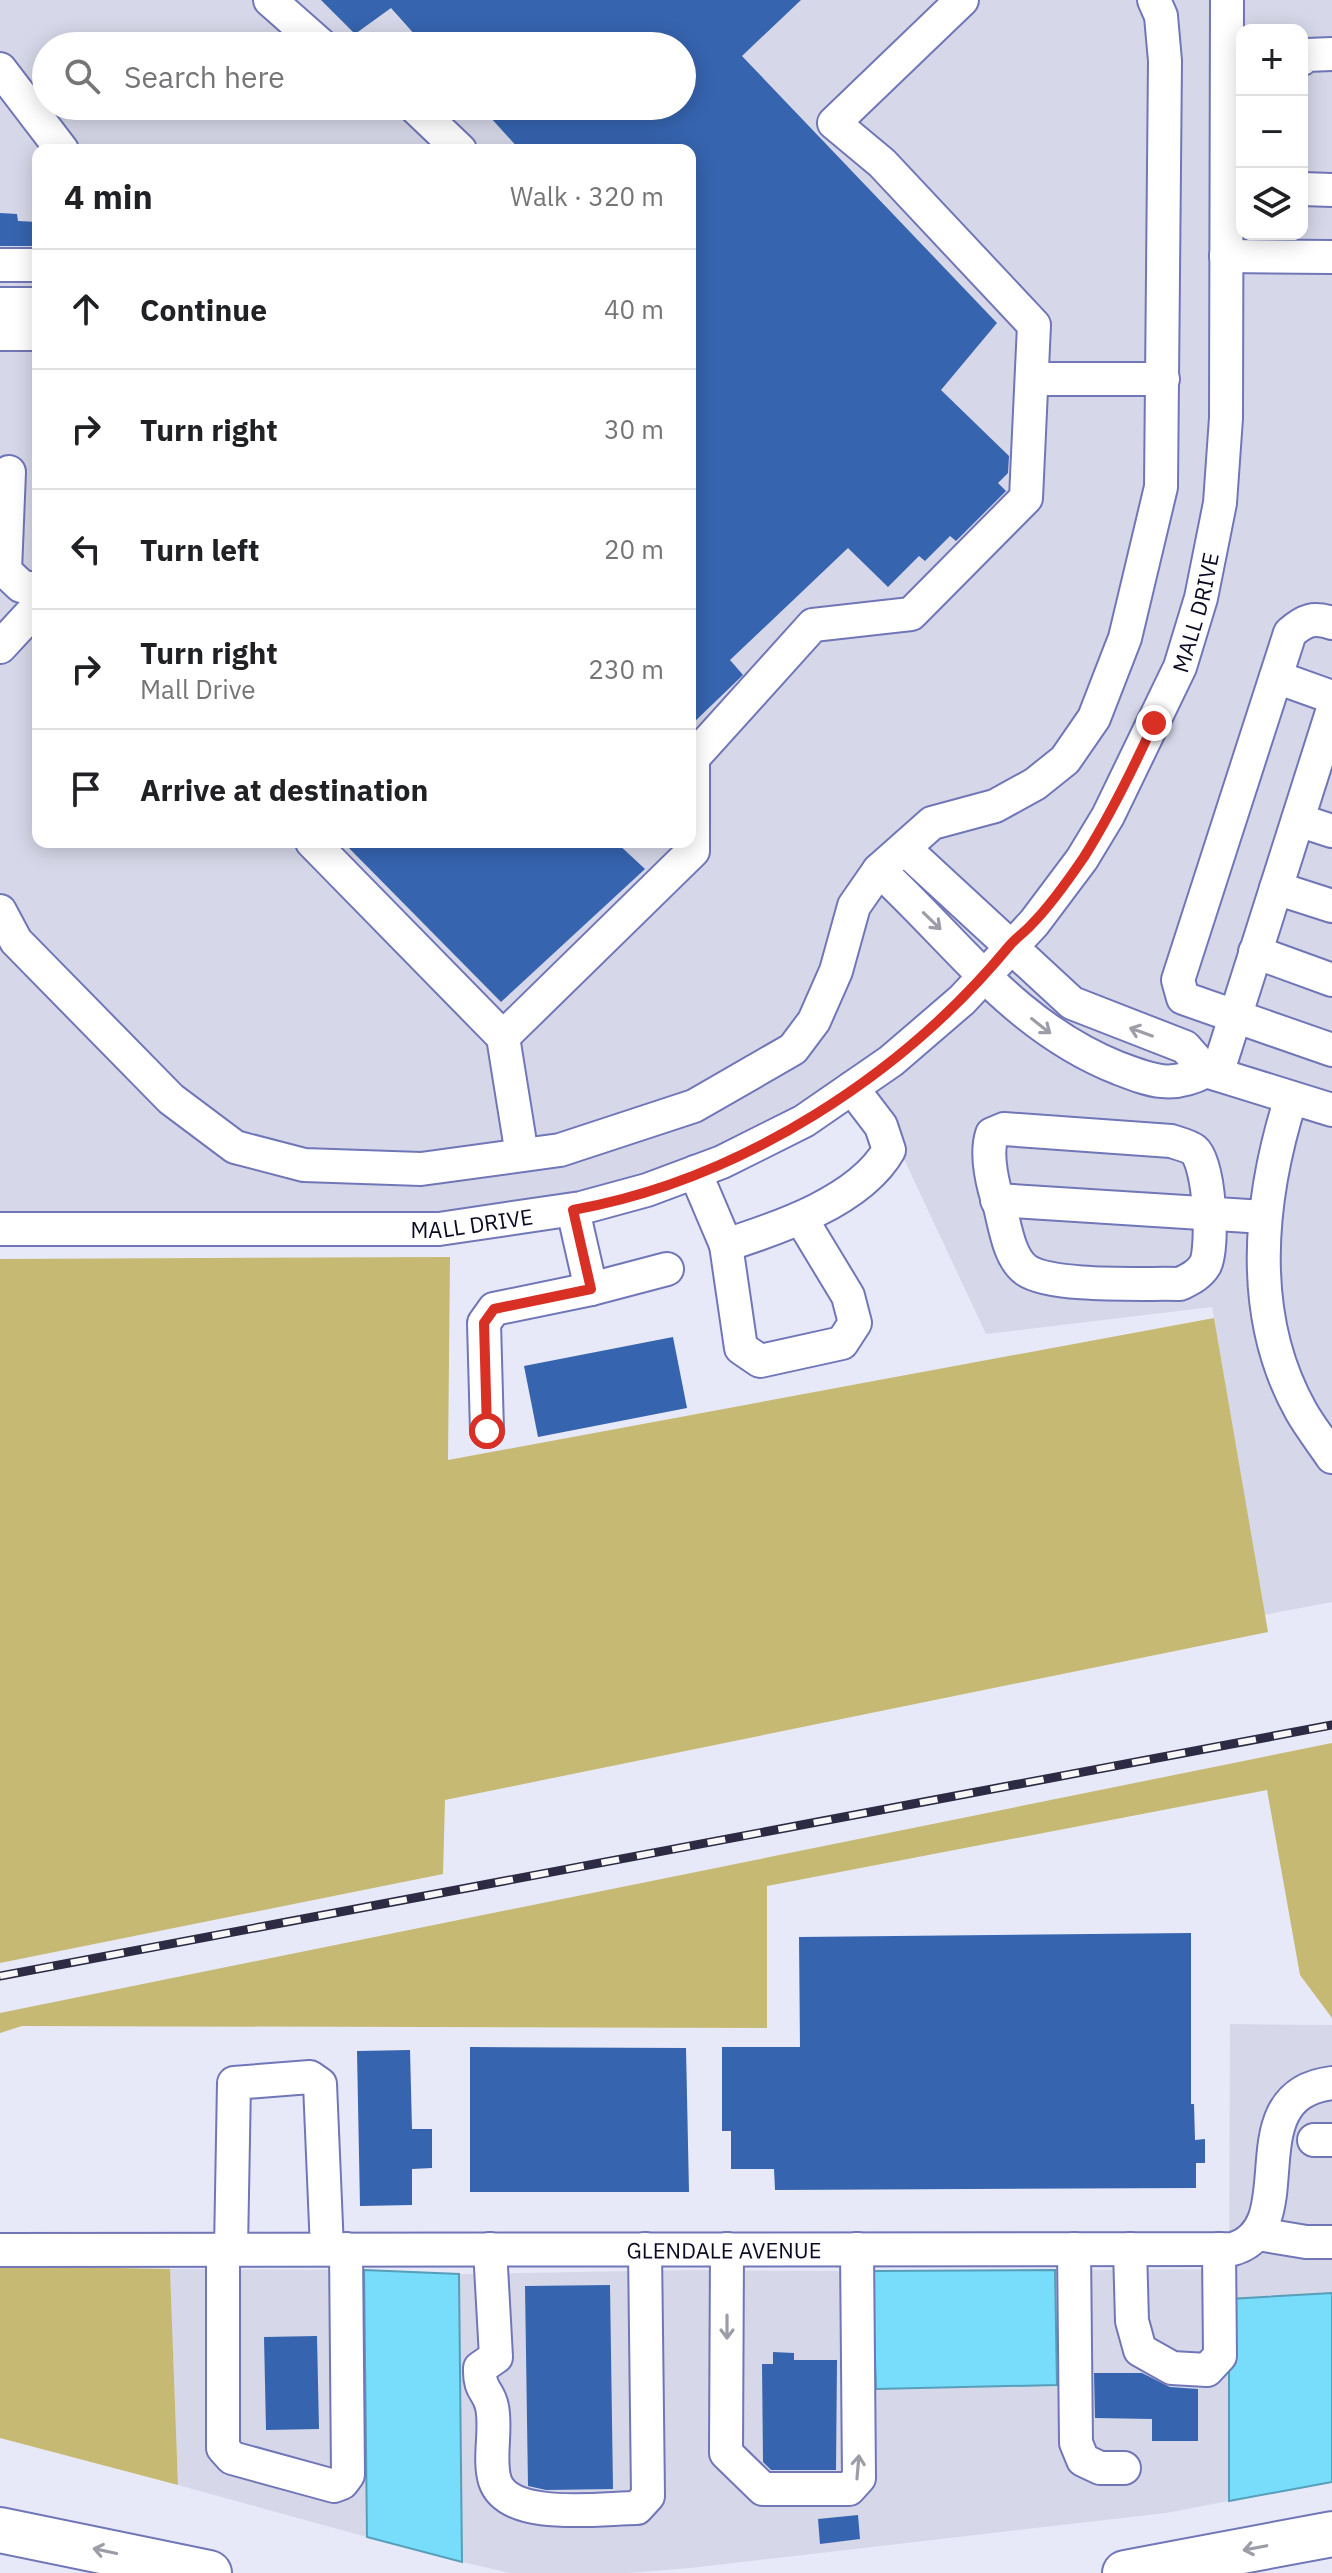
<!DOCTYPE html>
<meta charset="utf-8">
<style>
:root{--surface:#fff;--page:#f6f6f6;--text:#202124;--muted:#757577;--line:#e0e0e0}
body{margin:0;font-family:"IBM Plex Sans",sans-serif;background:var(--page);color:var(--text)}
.controls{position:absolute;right:24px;top:24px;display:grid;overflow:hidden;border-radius:16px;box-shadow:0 4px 20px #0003}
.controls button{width:72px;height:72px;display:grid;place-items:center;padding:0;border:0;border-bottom:2px solid var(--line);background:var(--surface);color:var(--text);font:40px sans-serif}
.stop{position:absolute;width:24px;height:24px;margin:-18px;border:6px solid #d93025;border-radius:50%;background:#fff}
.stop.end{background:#d93025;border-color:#fff;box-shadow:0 2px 8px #0008}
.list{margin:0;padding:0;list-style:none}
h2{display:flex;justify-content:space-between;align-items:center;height:104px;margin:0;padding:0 32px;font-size:34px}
h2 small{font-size:26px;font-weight:400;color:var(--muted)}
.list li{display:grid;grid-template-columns:52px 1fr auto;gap:24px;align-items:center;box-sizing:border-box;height:120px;padding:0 32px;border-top:2px solid var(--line)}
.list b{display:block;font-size:30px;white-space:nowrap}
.list p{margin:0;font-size:26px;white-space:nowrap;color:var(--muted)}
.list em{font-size:26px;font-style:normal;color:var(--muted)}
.icon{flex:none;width:44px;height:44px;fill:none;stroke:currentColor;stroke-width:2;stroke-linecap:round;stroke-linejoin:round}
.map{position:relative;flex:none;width:1332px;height:2573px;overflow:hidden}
.search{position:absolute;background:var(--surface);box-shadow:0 4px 20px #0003;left:32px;top:32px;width:664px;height:88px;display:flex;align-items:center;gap:20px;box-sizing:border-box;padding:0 28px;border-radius:44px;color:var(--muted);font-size:30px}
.panel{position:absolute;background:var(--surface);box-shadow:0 4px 20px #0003;left:32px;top:144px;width:664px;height:704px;border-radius:16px}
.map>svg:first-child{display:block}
</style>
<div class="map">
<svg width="1332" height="2573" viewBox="0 0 1332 2573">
<rect width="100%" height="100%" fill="#e7e9f8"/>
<!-- built -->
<g fill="#d6d8e9" fill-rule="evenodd">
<path d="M0 0H1332V1602L1264 1615 1212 1307 986 1334 866 1078 804 1121 581 1208 0 1229ZM1242 30H1302V234H1242ZM46 46H682V106H46ZM38 150H690V842H38Z"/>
<polygon points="1230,2024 1332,2025 1332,2293 1229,2300 1229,2501 1166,2513 690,2568 629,2573 510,2573 462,2562 459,2274 689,2270 872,2271 1056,2385 1055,2270 1229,2269"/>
<polygon points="170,2269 364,2270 367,2537 178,2485"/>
</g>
<!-- green -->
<g fill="#c6b973">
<polygon points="450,1257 448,1460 1214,1318 1268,1632 445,1800 443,1874 0,1963 0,1259"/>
<polygon points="1332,1743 1332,2018 1300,1975 1267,1790 767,1886 767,2028 22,2026 0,2033 0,2013"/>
<polygon points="9,2266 170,2269 178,2485 0,2438 0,2268"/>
</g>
<!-- water -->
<g fill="#77ddfb" stroke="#579eba" stroke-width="2">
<polygon points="364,2270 459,2274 462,2562 367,2537"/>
<polygon points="1055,2270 1057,2385 876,2389 872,2271"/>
<polygon points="1332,2293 1332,2482 1229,2501 1229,2299"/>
</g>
<!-- building -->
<g fill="#3664af">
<polygon points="321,0 801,0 742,56 997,323 941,390 1009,456 1008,473 998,483 1006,491 956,541 950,536 925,561 919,556 888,587 848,548 730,660 743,675 690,726 690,150 520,150 480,106 682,106 682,46 425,46 391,8 355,34"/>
<polygon points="0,213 17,214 18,221 38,222 38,246 0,246"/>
<polygon points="343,842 616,842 645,869 501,1002"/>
<polygon points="673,1337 687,1408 538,1437 524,1366"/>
<polygon points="1191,1933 1191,2104 1194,2104 1195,2140 1205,2139 1205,2163 1196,2163 1196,2188 775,2190 774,2169 731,2169 731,2131 722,2131 722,2047 800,2047 799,1937"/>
<polygon points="470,2047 686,2048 689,2192 470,2192"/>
<polygon points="410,2050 412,2129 432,2129 432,2168 412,2169 412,2205 360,2206 357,2051"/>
<polygon points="610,2285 613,2489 546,2490 528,2486 525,2286"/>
<polygon points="317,2336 319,2429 266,2430 264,2337"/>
<polygon points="773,2352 794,2353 794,2360 837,2360 836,2470 771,2470 763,2462 762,2364 773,2364"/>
<polygon points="1094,2373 1142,2373 1170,2387 1198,2389 1198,2441 1152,2441 1152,2419 1095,2418"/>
<polygon points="858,2515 860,2539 820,2544 818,2519"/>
</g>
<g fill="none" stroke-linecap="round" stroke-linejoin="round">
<!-- minor casing -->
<g stroke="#7176b7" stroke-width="36">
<g id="minor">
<polyline points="270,0 322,46"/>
<polyline points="1302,59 1307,55 1332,54"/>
<polyline points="0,69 62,150"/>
<polyline points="414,106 460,150"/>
<polyline points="1302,189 1332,190"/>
<polyline points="1226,256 1332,257"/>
<polyline points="0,265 38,265"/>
<polyline points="0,304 38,304"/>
<polyline points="0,334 38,334"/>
<polyline points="1032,379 1163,379"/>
<polyline points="9,472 5,571 21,586 38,590"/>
<path d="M1332 623C1313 617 1305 620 1290 633L1178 980 1183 998 1332 1050"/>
<polyline points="0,647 38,606"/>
<polyline points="1276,677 1332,697"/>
<polyline points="1298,820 1332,831"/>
<polyline points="312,842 503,1037 522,1155"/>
<polyline points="904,848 1072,1003 1185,1047 1206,1071 1332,1110"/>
<path d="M879 870C958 943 1015 1027 1118 1068 1152 1081 1172 1089 1206 1071"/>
<polyline points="1276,888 1332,906"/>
<polyline points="0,911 16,941 171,1099 235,1147 304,1165 421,1169 560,1150 694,1106 793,1049 814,1021 836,971 854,906 879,870 932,823 995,806 1035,784 1065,760 1094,718 1125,638 1161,487 1165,61 1161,16 1154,0"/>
<polyline points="1255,952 1332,980"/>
<polyline points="503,1037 693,851 693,758 813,625 911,614 1026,498 1034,325 882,163 834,123 962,0"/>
<polyline points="1217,1074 1332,712"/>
<path d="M1291 1098C1259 1199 1247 1315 1301 1411 1310 1427 1322 1442 1332 1457"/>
<path d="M1004 1129 1171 1141C1177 1143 1189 1146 1194 1150 1210 1163 1214 1249 1205 1265 1199 1275 1190 1279 1180 1284 1146 1283 1052 1288 1026 1270 1009 1258 1005 1226 1000 1207 993 1187 985 1155 992 1134Z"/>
<path d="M695 1172 726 1245C779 1228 860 1201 889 1150L881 1126 852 1088"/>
<polyline points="997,1200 1264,1217"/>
<polyline points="573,1210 591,1289 667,1269"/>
<path id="s1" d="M0 1229H439L581 1208 647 1190 722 1162 804 1121 891 1061 962 1000 1034 923 1082 859 1108 816 1180 667 1201 598 1220 503 1226 418 1227 0"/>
<polyline points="726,1245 741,1348 760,1361 842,1343 855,1323 848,1296 802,1220"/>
<polyline points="487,1431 484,1323 494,1309 591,1289"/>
<polyline points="1314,2140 1332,2140"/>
<polyline points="1258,2234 1306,2242 1332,2242"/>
<polyline points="223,2249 223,2448 232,2458 334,2486 342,2483 348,2475 346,2249"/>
<polyline points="231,2249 234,2083 310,2077 320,2084 327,2249"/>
<path d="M490 2249 496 2357 480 2368C479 2392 489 2390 492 2407 497 2430 488 2459 495 2481 509 2522 601 2508 637 2508L648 2496 645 2249"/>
<polyline points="727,2249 726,2453 763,2489 849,2489 859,2478 857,2249"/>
<polyline points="1074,2249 1076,2443 1083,2460 1100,2468 1124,2468"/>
<polyline points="1130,2249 1132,2321 1140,2350 1172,2368 1207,2370 1220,2356 1219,2249"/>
<path id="s2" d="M0 2250 1233 2249C1307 2227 1232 2095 1332 2083"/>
</g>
</g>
<!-- highway casing -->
<g stroke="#7176b7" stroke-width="48">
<g id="highway">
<polyline points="0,2530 209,2573"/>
<polyline points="1125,2573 1332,2534"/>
</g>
</g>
<!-- minor -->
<use href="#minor" stroke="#fff" stroke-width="32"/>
<!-- highway -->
<use href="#highway" stroke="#fff" stroke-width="44"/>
<!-- rail casing -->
<g stroke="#2c2b43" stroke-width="9">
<polyline id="rail" points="0,1976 1332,1725"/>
</g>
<!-- rail -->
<use href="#rail" stroke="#f7f7f7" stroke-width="6" stroke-dasharray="18" stroke-linecap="butt"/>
</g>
<!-- one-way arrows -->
<defs><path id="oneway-shaft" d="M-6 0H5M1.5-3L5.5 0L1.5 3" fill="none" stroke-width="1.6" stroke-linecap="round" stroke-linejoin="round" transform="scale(2)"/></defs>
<g stroke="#9d9da7">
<use href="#oneway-shaft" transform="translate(932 921) rotate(44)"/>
<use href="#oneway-shaft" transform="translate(1041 1026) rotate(38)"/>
<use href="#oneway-shaft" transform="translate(1141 1032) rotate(-160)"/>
<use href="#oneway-shaft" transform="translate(727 2327) rotate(90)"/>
<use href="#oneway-shaft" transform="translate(858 2467) rotate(-85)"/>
<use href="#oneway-shaft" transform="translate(1255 2548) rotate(169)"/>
<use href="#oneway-shaft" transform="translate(105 2551) rotate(-168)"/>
</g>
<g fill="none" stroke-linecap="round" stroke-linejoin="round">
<!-- route -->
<path stroke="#d93025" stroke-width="10" d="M487 1431 484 1323 494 1309 591 1289 573 1210C741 1180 903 1075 1010 945 1017 937 1025 932 1032 924 1051 905 1069 879 1084 857 1111 814 1133 769 1154 723"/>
</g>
<g text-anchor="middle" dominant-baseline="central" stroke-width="6" stroke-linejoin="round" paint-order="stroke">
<!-- street labels -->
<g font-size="22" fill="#0b0a23" stroke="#f7f7f7">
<text stroke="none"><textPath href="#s1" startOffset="1480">MALL DRIVE</textPath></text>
<text stroke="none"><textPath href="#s1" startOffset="472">MALL DRIVE</textPath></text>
<text stroke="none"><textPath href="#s2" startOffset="724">GLENDALE AVENUE</textPath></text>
</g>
</g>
</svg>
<div class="controls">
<button>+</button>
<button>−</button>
<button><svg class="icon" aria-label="layers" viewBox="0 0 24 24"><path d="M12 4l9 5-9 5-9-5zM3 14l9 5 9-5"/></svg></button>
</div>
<div class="stop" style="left:487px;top:1431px"></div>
<div class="stop end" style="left:1154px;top:723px"></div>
<div class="search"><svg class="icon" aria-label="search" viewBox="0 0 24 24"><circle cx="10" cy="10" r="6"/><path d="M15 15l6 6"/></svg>Search here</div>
<section class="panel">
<h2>4 min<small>Walk · 320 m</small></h2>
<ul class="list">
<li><svg class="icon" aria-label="ahead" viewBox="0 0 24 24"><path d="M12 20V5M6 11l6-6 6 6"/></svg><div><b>Continue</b></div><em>40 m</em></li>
<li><svg class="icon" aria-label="right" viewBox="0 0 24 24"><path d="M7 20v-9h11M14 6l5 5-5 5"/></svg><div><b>Turn right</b></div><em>30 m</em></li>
<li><svg class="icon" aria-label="left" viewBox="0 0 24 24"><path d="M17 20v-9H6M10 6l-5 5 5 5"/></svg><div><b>Turn left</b></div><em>20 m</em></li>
<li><svg class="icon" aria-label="right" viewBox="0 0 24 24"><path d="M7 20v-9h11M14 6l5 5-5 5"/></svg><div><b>Turn right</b><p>Mall Drive</p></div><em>230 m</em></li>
<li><svg class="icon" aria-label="arrive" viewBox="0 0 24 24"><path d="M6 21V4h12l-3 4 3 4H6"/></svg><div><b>Arrive at destination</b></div></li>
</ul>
</section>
</div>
